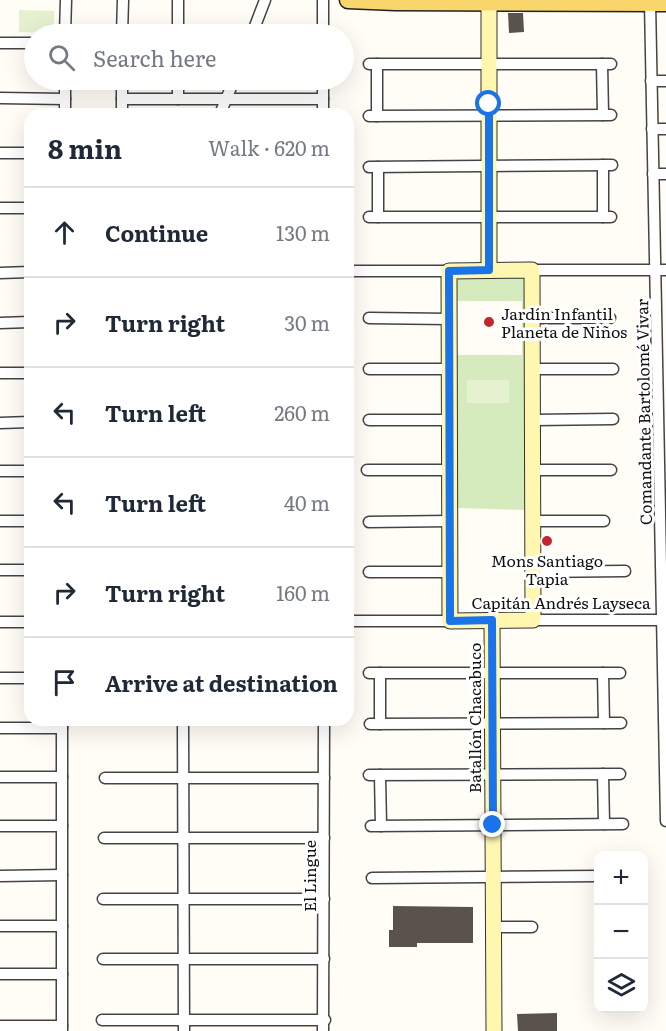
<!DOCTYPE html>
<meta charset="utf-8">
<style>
:root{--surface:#fff;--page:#f6f6f7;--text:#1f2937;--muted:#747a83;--line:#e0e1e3}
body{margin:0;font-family:Literata,serif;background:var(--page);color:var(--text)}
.controls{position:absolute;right:18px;bottom:18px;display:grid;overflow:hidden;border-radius:12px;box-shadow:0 6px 24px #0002}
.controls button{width:54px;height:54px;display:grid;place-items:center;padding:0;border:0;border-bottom:2px solid var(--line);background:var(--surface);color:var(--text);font:30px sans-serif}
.stop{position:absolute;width:18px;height:18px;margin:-14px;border:4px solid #1a73e8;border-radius:50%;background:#fff}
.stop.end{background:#1a73e8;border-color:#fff;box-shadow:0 2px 6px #0008}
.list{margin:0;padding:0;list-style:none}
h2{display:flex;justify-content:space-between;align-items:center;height:78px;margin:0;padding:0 24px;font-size:26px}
h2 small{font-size:20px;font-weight:400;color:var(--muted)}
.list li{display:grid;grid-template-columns:39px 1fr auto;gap:18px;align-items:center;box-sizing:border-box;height:90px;padding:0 24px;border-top:2px solid var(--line)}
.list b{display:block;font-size:22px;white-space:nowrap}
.list em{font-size:20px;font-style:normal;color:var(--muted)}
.icon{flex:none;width:33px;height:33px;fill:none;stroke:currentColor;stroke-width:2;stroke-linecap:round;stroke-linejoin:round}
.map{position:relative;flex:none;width:666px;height:1031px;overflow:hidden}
.search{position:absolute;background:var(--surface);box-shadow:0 6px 24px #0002;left:24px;top:24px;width:330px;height:66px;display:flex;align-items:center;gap:15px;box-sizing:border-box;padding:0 21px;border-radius:33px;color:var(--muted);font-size:22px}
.panel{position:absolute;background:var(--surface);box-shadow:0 6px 24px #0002;left:24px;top:108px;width:330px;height:618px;border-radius:18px}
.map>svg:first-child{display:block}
</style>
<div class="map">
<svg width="666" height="1031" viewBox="0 0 666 1031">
<rect width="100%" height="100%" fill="#fffdf5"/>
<!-- green -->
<polygon fill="#d5ebbd" points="524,277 525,510 457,508 456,355 522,355 522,301 456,301 456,278"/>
<!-- pitch -->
<g fill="#e6f2cf">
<polygon points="19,10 54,11 54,33 19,32"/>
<rect x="467" y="380" width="42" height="23"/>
</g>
<!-- building -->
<g fill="#5a524d">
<polygon points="508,13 523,13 524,32 509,33"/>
<polygon points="393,906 473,907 473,943 417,943 417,947 389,947 389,930 393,930"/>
<polygon points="557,1013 557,1031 518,1031 517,1014"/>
</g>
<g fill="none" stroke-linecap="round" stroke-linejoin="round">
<!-- street casing -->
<g stroke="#444" stroke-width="13">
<g id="street">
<polyline points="178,0 178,34"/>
<polyline points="650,2 666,821"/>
<polyline points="65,34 66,0"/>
<polyline points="122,34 123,0"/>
<polyline points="252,34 265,0"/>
<polyline points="323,34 323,0"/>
<polyline points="0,43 34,43"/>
<polyline points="369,64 611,64"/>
<polyline points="602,64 603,115"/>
<polyline points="178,80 178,99"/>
<polyline points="323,80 323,114"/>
<polyline points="651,81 666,81"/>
<polyline points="0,98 65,99"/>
<polyline points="122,99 323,99"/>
<polyline points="65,114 65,80"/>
<polyline points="122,114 122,80"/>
<polyline points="220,114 234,80"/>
<polyline points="369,116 611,115"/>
<polyline points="377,116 377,64"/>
<polyline points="652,129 666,129"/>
<polyline points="0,153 30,153"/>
<polyline points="603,165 603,217"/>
<polyline points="369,167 612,165"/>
<polyline points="653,174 666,174"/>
<polyline points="0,208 30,208"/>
<polyline points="369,217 611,217"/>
<polyline points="378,217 378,167"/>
<polyline points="532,270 666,270"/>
<polyline points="348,271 449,271"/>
<polyline points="0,273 30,272"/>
<polyline points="369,318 449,319"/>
<polyline points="532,318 610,318"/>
<polyline points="0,323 30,322"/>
<polyline points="369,369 449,369"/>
<polyline points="532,369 613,369"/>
<polyline points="0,373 30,373"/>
<polyline points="369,420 450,420"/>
<polyline points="533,420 613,419"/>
<polyline points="0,423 30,422"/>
<polyline points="367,470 450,470"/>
<polyline points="533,470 611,470"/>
<polyline points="0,471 30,471"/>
<polyline points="0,521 30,521"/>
<polyline points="533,521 604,521"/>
<polyline points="369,522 450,521"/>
<polyline points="0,570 30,570"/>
<polyline points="369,572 450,572"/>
<polyline points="533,572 625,571"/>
<polyline points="533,620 666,620"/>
<polyline points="348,621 450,621"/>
<polyline points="0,622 30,622"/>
<polyline points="369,673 620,673"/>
<polyline points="603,673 604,723"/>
<polyline points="0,678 30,678"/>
<polyline points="62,720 62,1031"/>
<polyline points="183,720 184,1031"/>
<polyline points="370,724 621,723"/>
<polyline points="380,724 380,673"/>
<polyline points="0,728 62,728"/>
<polyline points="603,774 604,824"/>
<polyline points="369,775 620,774"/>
<polyline points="380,775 381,826"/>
<polyline points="0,777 62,777"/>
<polyline points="105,778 324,778"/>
<polyline points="0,826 62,826"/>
<polyline points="371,826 623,824"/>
<polyline points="104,838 324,838"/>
<polyline points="0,876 62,875"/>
<polyline points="372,878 598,876"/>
<polyline points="103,899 324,899"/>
<polyline points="0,926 62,926"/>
<polyline points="493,927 532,927"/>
<polyline points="103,959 324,959"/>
<polyline points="0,974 62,974"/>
<polyline points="102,1020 325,1020"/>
<polyline points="0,1026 62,1026"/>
<polyline points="323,1031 324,720"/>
</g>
</g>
<!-- secondary casing -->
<g stroke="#333" stroke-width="17">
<g id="secondary">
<polyline points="489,0 489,270"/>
<polygon points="532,270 533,620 450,621 449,271"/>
<polyline points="492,620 494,1031"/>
</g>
</g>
<!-- primary casing -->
<g stroke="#222" stroke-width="19">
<polyline id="primary" points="348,0 395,2 666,3"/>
</g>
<!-- street -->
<use href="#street" stroke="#fff" stroke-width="10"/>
<!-- secondary -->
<use href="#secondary" stroke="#fff6b0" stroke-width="15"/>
<!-- primary -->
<use href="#primary" stroke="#f9d66b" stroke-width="16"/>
</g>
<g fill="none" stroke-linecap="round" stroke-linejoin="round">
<!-- route -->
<polyline stroke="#1a73e8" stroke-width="8" points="489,104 489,270 449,271 450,610 450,621 492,620 493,825"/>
</g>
<!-- markers -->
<g fill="#c4262e" stroke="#fff" stroke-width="2">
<circle cx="489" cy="322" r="6"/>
<circle cx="547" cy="541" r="6"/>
</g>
<g text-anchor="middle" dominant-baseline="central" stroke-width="6" stroke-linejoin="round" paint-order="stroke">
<!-- poi labels -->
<g font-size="16" fill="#111" stroke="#fff" text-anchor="start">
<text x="501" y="313">Jardín Infantil<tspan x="501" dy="18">Planeta de Niños</tspan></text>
<text x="547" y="560" text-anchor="middle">Mons Santiago<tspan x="547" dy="18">Tapia</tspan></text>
</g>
<!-- street labels -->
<g font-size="16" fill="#111" stroke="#fff">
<text transform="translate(643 412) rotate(-91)">Comandante Bartolomé Vivar</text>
<text x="561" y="602">Capitán Andrés Layseca</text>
<text transform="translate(474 718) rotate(-90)">Batallón Chacabuco</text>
<text transform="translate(309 876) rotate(-90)">El Lingue</text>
</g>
</g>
</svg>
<div class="controls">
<button>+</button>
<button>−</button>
<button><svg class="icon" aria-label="layers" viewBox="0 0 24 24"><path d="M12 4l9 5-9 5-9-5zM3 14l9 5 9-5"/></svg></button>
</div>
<div class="stop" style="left:489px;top:104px"></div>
<div class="stop end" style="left:493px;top:825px"></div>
<div class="search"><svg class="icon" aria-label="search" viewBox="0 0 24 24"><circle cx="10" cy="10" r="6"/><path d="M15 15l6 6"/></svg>Search here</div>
<section class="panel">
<h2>8 min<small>Walk · 620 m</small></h2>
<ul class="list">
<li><svg class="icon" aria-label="ahead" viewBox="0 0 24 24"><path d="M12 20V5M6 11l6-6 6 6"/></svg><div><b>Continue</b></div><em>130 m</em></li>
<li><svg class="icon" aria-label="right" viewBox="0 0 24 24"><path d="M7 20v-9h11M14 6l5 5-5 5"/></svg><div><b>Turn right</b></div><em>30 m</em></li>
<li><svg class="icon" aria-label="left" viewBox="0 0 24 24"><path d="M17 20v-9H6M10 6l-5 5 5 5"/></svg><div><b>Turn left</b></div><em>260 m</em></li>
<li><svg class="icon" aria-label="left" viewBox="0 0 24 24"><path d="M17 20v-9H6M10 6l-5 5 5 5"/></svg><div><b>Turn left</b></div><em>40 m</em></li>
<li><svg class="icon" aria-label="right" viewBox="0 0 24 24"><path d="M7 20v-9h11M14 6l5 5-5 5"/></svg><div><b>Turn right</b></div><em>160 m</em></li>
<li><svg class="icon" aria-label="arrive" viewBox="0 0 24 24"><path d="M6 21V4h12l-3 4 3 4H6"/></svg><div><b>Arrive at destination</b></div></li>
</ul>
</section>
</div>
